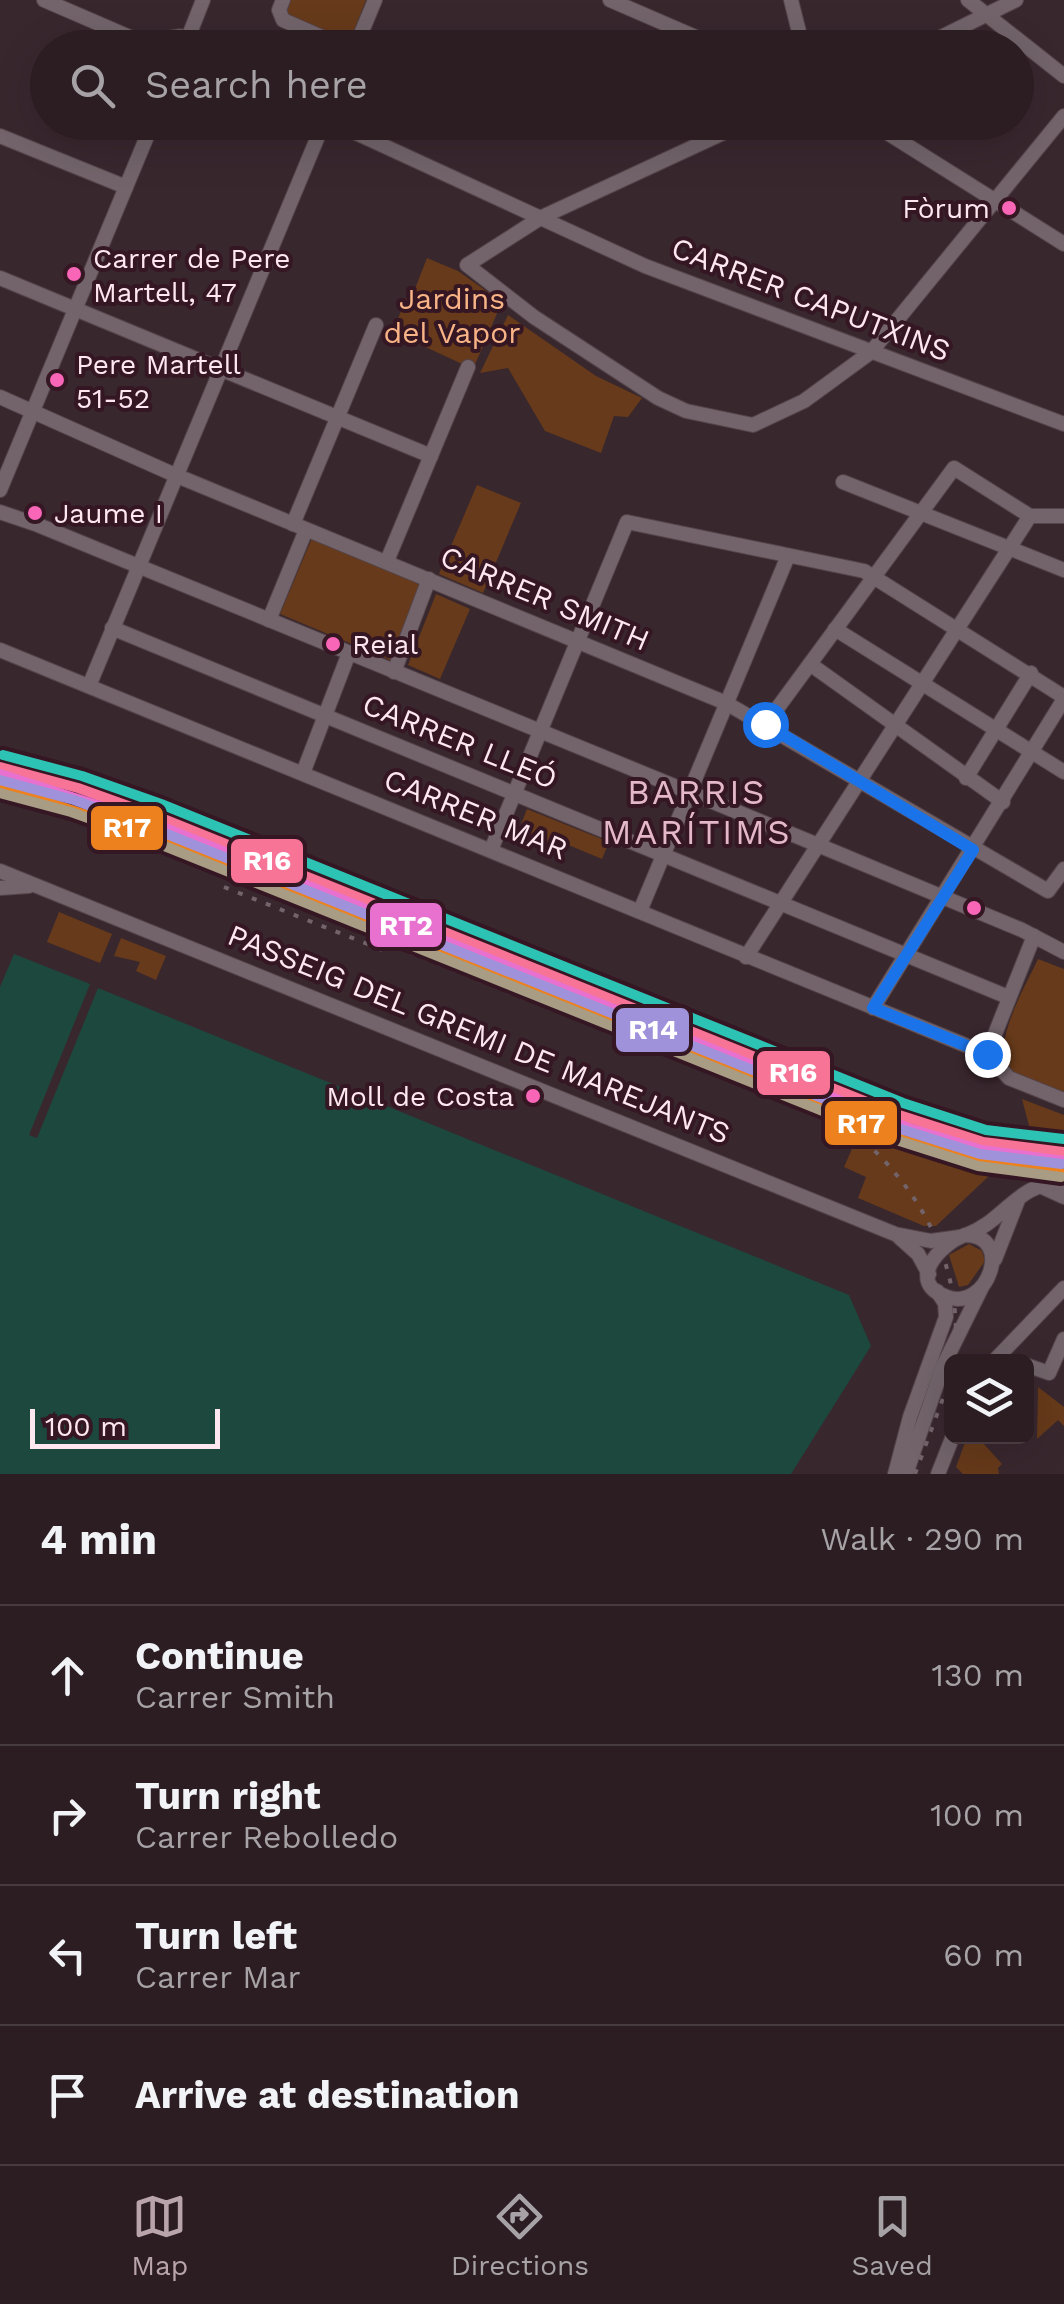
<!DOCTYPE html>
<meta charset="utf-8">
<style>
:root{--surface:#2b1d22;--page:#372a2f;--text:#f1f3f6;--muted:#a6a2a5;--line:#473b40;--accent:#b9a4ab}
body{margin:0;font-family:"Work Sans",sans-serif;background:var(--page);color:var(--text)}
.controls{position:absolute;right:30px;bottom:30px;display:grid;overflow:hidden;border-radius:15px;box-shadow:0 10px 40px #0002}
.controls button{width:90px;height:90px;display:grid;place-items:center;padding:0;border:0;border-bottom:2px solid var(--line);background:var(--surface);color:var(--text);font:50px sans-serif}
.scale{position:absolute;left:30px;bottom:25px;width:190px;box-sizing:border-box;padding-left:10px;border:5px solid #fee7ef;border-top:0;font-size:28px;line-height:35px;white-space:nowrap;color:#fee7ef;-webkit-text-stroke:8px #351623;paint-order:stroke}
.stop{position:absolute;width:30px;height:30px;margin:-22px;border:8px solid #1a73e8;border-radius:50%;background:#fff}
.stop.end{background:#1a73e8;border-color:#fff;box-shadow:0 2px 10px #0008}
.list{margin:0;padding:0;list-style:none}
h2{display:flex;justify-content:space-between;align-items:center;height:130px;margin:0;padding:0 40px;font-size:42px}
h2 small{font-size:32px;font-weight:400;color:var(--muted)}
.list li{display:grid;grid-template-columns:65px 1fr auto;gap:30px;align-items:center;box-sizing:border-box;height:140px;padding:0 40px;border-top:2px solid var(--line)}
.list b{display:block;font-size:38px;white-space:nowrap}
.list p{margin:0;font-size:32px;white-space:nowrap;color:var(--muted)}
.list em{font-size:32px;font-style:normal;color:var(--muted)}
.icon{flex:none;width:55px;height:55px;fill:none;stroke:currentColor;stroke-width:2;stroke-linecap:round;stroke-linejoin:round}
.map{position:relative;flex:none;width:1064px;height:1474px;overflow:hidden}
.search{position:absolute;background:var(--surface);box-shadow:0 10px 40px #0002;left:30px;right:30px;top:30px;height:110px;display:flex;align-items:center;gap:25px;box-sizing:border-box;padding:0 35px;border-radius:55px;color:var(--muted);font-size:38px}
.sheet{height:690px;background:var(--surface)}
nav{display:flex;justify-content:space-around;align-items:center;box-sizing:border-box;height:140px;border-top:2px solid var(--line);background:var(--surface);font-size:28px;color:var(--muted)}
nav a{display:grid;justify-items:center;gap:5px}
nav .on{color:var(--accent)}
.map>svg:first-child{display:block}
</style>
<div class="map">
<svg width="1064" height="1474" viewBox="0 0 1064 1474">
<rect width="100%" height="100%" fill="#39272e"/>
<!-- green -->
<g fill="#663a1a">
<polygon points="287,0 366,0 349,43 283,14"/>
<polygon points="427,258 458,271 502,302 473,369 393,332 406,298 411,299"/>
<polygon points="508,315 596,376 642,398 628,417 614,416 601,453 545,431 508,368 480,373"/>
<polygon points="477,485 521,503 483,593 439,574"/>
<polygon points="312,538 422,583 390,660 280,614"/>
<polygon points="436,594 470,609 440,679 408,665"/>
<polygon points="527,809 609,842 602,859 566,844 561,853 517,835"/>
<polygon points="59,912 112,934 100,963 47,942"/>
<polygon points="121,938 166,956 156,980 136,971 140,962 114,956"/>
<path d="M1038 959 1064 969V1094C1048 1088 1027 1083 1013 1073 985 1054 1027 983 1038 959Z"/>
<polygon points="1022,1099 1064,1115 1064,1134 1031,1133"/>
<polygon points="850,1120 990,1175 936,1226 924,1226 858,1198 866,1177 844,1167 855,1142 844,1133"/>
<polygon points="969,1244 982,1251 985,1261 968,1285 959,1287 949,1255"/>
<polygon points="1038,1387 1064,1407 1064,1426 1058,1420 1037,1439"/>
<polygon points="967,1437 989,1437 983,1443 1002,1464 998,1468 999,1474 963,1474 956,1467"/>
</g>
<!-- water -->
<polygon fill="#1c483e" points="14,954 90,984 29,1135 37,1138 98,988 849,1295 871,1346 791,1474 0,1474 0,987"/>
<g fill="none" stroke-linecap="round" stroke-linejoin="round">
<!-- minor casing -->
<g stroke="#54444a" stroke-width="16">
<g id="minor">
<polyline points="44,0 155,48"/>
<polyline points="283,0 279,10 283,20 347,48"/>
<polyline points="610,0 721,48"/>
<polyline points="791,0 803,48"/>
<polyline points="968,0 1064,76"/>
<polyline points="188,38 203,0"/>
<path d="M158 48C170 33 186 32 198 48"/>
<polyline points="355,48 375,0"/>
<polyline points="919,48 1016,0"/>
<polyline points="332,122 645,266 1064,424"/>
<polyline points="747,122 542,217 467,265 534,317 658,398 686,411 753,425 804,401 871,352 1064,116"/>
<polyline points="870,122 1064,244"/>
<polyline points="0,136 126,187"/>
<polyline points="0,278 431,456"/>
<polyline points="0,397 175,475 726,703 1048,891 1064,869"/>
<polyline points="843,482 1064,570"/>
<polyline points="0,490 153,122"/>
<polyline points="0,512 38,525 818,845 1022,930 1064,952"/>
<polyline points="293,524 376,325"/>
<polyline points="387,561 468,367"/>
<polyline points="269,620 306,530"/>
<polyline points="112,628 1008,997"/>
<polyline points="835,629 1064,772"/>
<polyline points="0,650 987,1054"/>
<polyline points="810,664 1003,802"/>
<polyline points="394,672 429,579"/>
<polyline points="89,686 324,122"/>
<polyline points="765,725 954,468 1030,516 1064,516"/>
<polyline points="303,773 349,653"/>
<polyline points="966,778 1031,673"/>
<polyline points="491,850 627,522 864,571 1064,697"/>
<polyline points="0,871 895,1234 931,1241 960,1237"/>
<polyline points="0,888 29,886"/>
<polyline points="640,911 788,556"/>
<polyline points="1034,936 987,1054 1009,1078 1064,1100"/>
<polyline points="746,957 1030,516"/>
<polyline points="873,1008 1064,699"/>
<polyline points="1042,1187 1064,1197"/>
<path d="M965 1235C1015 1235 988 1312 947 1297 905 1283 939 1244 965 1235Z"/>
<path d="M966 1235C1005 1221 1017 1182 1064 1182"/>
<polyline points="899,1237 918,1254 929,1274"/>
<polyline points="995,1259 1018,1200"/>
<polyline points="993,1362 1064,1288"/>
<polyline points="1026,1365 1049,1373 1064,1339"/>
<polyline points="895,1474 910,1417 946,1317 945,1303 937,1291"/>
<polyline points="906,1474 943,1366 982,1287"/>
<polyline points="938,1474 953,1436"/>
</g>
</g>
<!-- minor -->
<use href="#minor" stroke="#72646a" stroke-width="14"/>
<!-- rail -->
<g stroke="#72646a" stroke-width="4" stroke-dasharray="5 10" stroke-linecap="butt">
<polyline points="0,783 204,853 981,1167"/>
<polyline points="224,887 390,953"/>
<polyline points="382,941 651,1049"/>
<path d="M841 1121C917 1181 966 1262 954 1362"/>
<polyline points="915,1474 952,1374"/>
</g>
<!-- rail-1 casing -->
<g stroke="#351623" stroke-width="18">
<polyline id="rail-1" points="0,767 78,788 156,816 899,1115 983,1142 1064,1152"/>
</g>
<!-- rail-2 casing -->
<g stroke="#351623" stroke-width="18">
<polyline id="rail-2" points="0,774 153,823 908,1128 982,1150 1064,1161"/>
</g>
<!-- rail-3 casing -->
<g stroke="#351623" stroke-width="18">
<polyline id="rail-3" points="0,787 149,835 903,1140 979,1162 1062,1173"/>
</g>
<!-- rail-4 casing -->
<g stroke="#351623" stroke-width="18">
<polyline id="rail-4" points="0,780 74,800 152,828 894,1127 980,1154 1062,1164"/>
</g>
<!-- rail-5 casing -->
<g stroke="#351623" stroke-width="18">
<polyline id="rail-5" points="3,755 82,776 161,804 903,1103 986,1130 1064,1139"/>
</g>
<!-- rail-6 casing -->
<g stroke="#351623" stroke-width="18">
<polyline id="rail-6" points="0,793 71,812 147,839 890,1138 978,1166 1061,1177"/>
</g>
<!-- rail-1 -->
<use href="#rail-1" stroke="#f77496" stroke-width="10"/>
<!-- rail-2 -->
<use href="#rail-2" stroke="#e870ce" stroke-width="10"/>
<!-- rail-3 -->
<use href="#rail-3" stroke="#ec811d" stroke-width="10"/>
<!-- rail-4 -->
<use href="#rail-4" stroke="#9f92da" stroke-width="10"/>
<!-- rail-5 -->
<use href="#rail-5" stroke="#2dc3b4" stroke-width="10"/>
<!-- rail-6 -->
<use href="#rail-6" stroke="#a89c85" stroke-width="10"/>
</g>
<g fill="none" stroke-linecap="round" stroke-linejoin="round">
<!-- route -->
<polyline stroke="#1a73e8" stroke-width="12" points="765,724 973,850 873,1008 987,1054"/>
</g>
<!-- markers -->
<g fill="#fa66b7" stroke="#351623" stroke-width="4">
<circle cx="1009" cy="208" r="9"/>
<circle cx="74" cy="274" r="9"/>
<circle cx="57" cy="380" r="9"/>
<circle cx="35" cy="513" r="9"/>
<circle cx="333" cy="644" r="9"/>
<circle cx="974" cy="908" r="9"/>
<circle cx="533" cy="1096" r="9"/>
</g>
<g text-anchor="middle" dominant-baseline="central" stroke-width="8" stroke-linejoin="round" paint-order="stroke">
<!-- bus labels -->
<g font-size="28" fill="#fee7ef" stroke="#351623" text-anchor="start">
<text x="990" y="208" text-anchor="end">Fòrum</text>
<text x="93" y="258">Carrer de Pere<tspan x="93" dy="34">Martell, 47</tspan></text>
<text x="76" y="364">Pere Martell<tspan x="76" dy="34">51-52</tspan></text>
<text x="54" y="513">Jaume I</text>
<text x="352" y="644">Reial</text>
<text x="514" y="1096" text-anchor="end">Moll de Costa</text>
</g>
<!-- park labels -->
<g font-size="30" fill="#f8b486" stroke="#351623">
<text x="452" y="298">Jardins<tspan x="452" dy="34">del Vapor</tspan></text>
</g>
<!-- street labels -->
<g font-size="30" fill="#fee7ef" stroke="#351623">
<text transform="translate(811 299) rotate(21)">CARRER CAPUTXINS</text>
<text transform="translate(545 598) rotate(23)">CARRER SMITH</text>
<text transform="translate(460 741) rotate(22)">CARRER LLEÓ</text>
<text transform="translate(476 814) rotate(22)">CARRER MAR</text>
<text transform="translate(479 1034) rotate(22)">PASSEIG DEL GREMI DE MAREJANTS</text>
</g>
<!-- quarter labels -->
<g font-size="35" letter-spacing="2.5" fill="#e4b8c8" stroke="#351623">
<text x="697" y="792">BARRIS<tspan x="697" dy="40">MARÍTIMS</tspan></text>
</g>
</g>
<g stroke="#351623" stroke-width="4">
<rect x="89" y="804" width="76" height="48" rx="10" fill="#ec811d"/>
<rect x="229" y="837" width="76" height="48" rx="10" fill="#f77496"/>
<rect x="368" y="901" width="76" height="48" rx="10" fill="#e870ce"/>
<rect x="614" y="1006" width="77" height="48" rx="10" fill="#9f92da"/>
<rect x="755" y="1049" width="77" height="48" rx="10" fill="#f77496"/>
<rect x="823" y="1099" width="76" height="48" rx="10" fill="#ec811d"/>
</g>
<g font-size="28" text-anchor="middle" font-weight="bold" fill="#fff">
<text x="127" y="837">R17</text>
<text x="267" y="870">R16</text>
<text x="406" y="935">RT2</text>
<text x="653" y="1039">R14</text>
<text x="793" y="1082">R16</text>
<text x="861" y="1133">R17</text>
</g>
</svg>
<div class="controls">
<button><svg class="icon" aria-label="layers" viewBox="0 0 24 24"><path d="M12 4l9 5-9 5-9-5zM3 14l9 5 9-5"/></svg></button>
</div>
<div class="scale">100 m</div>
<div class="stop" style="left:765px;top:724px"></div>
<div class="stop end" style="left:987px;top:1054px"></div>
<div class="search"><svg class="icon" aria-label="search" viewBox="0 0 24 24"><circle cx="10" cy="10" r="6"/><path d="M15 15l6 6"/></svg>Search here</div>
</div>
<section class="sheet">
<h2>4 min<small>Walk · 290 m</small></h2>
<ul class="list">
<li><svg class="icon" aria-label="ahead" viewBox="0 0 24 24"><path d="M12 20V5M6 11l6-6 6 6"/></svg><div><b>Continue</b><p>Carrer Smith</p></div><em>130 m</em></li>
<li><svg class="icon" aria-label="right" viewBox="0 0 24 24"><path d="M7 20v-9h11M14 6l5 5-5 5"/></svg><div><b>Turn right</b><p>Carrer Rebolledo</p></div><em>100 m</em></li>
<li><svg class="icon" aria-label="left" viewBox="0 0 24 24"><path d="M17 20v-9H6M10 6l-5 5 5 5"/></svg><div><b>Turn left</b><p>Carrer Mar</p></div><em>60 m</em></li>
<li><svg class="icon" aria-label="arrive" viewBox="0 0 24 24"><path d="M6 21V4h12l-3 4 3 4H6"/></svg><div><b>Arrive at destination</b></div></li>
</ul>
</section>
<nav>
<a class="on"><svg class="icon" aria-label="map" viewBox="0 0 24 24"><path d="M3 6l6-2 6 2 6-2v14l-6 2-6-2-6 2zM9 4v14M15 6v14"/></svg>Map</a>
<a><svg class="icon" aria-label="directions" viewBox="0 0 24 24"><path d="M12 3l9 9-9 9-9-9zM9 14v-3h6M13 9l2 2-2 2"/></svg>Directions</a>
<a><svg class="icon" aria-label="saved" viewBox="0 0 24 24"><path d="M7 4h10v16l-5-4-5 4z"/></svg>Saved</a>
</nav>
